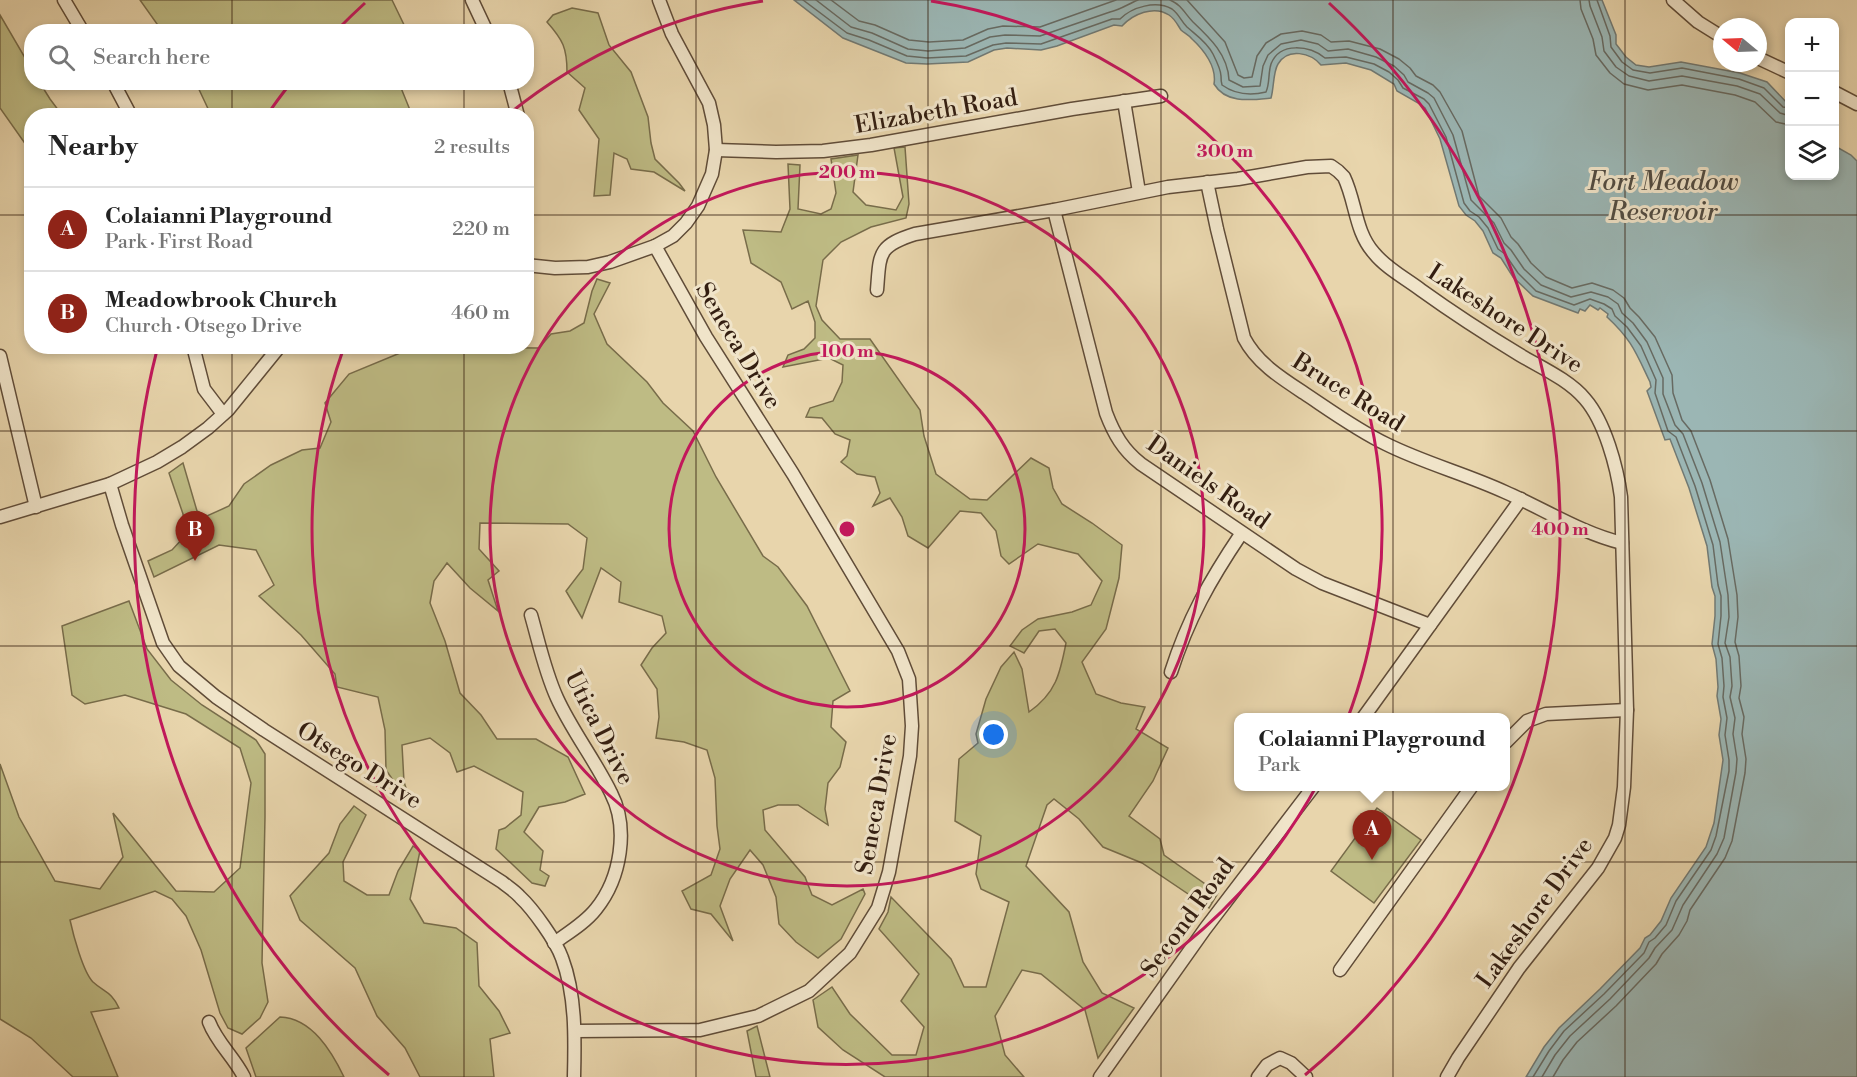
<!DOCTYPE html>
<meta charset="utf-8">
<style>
:root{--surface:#fff;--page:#f6f6f6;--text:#222;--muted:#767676;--line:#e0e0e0;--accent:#8f2418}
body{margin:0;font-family:"Libre Bodoni",serif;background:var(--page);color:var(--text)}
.controls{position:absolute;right:18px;top:18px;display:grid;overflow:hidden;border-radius:12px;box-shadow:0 3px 9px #0003}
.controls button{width:54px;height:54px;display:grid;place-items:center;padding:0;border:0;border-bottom:2px solid var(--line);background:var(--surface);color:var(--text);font:30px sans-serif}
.compass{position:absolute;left:1713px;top:18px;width:54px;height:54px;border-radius:50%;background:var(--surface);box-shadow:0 3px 9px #0003;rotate:289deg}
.you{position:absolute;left:994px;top:735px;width:21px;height:21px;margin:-15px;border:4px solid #fff;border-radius:50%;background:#1a73e8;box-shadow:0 0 0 9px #1a73e833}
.badge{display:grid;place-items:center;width:39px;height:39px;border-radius:50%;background:var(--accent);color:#fff;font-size:20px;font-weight:700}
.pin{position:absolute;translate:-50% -50px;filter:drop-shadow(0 2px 3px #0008)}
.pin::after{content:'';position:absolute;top:32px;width:21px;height:18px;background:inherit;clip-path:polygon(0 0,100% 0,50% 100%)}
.popup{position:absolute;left:1234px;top:713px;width:276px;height:78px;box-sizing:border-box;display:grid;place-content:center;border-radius:12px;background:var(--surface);filter:drop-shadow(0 2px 4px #0005);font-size:20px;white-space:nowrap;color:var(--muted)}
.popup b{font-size:22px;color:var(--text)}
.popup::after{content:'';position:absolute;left:50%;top:100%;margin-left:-12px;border:12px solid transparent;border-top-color:var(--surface)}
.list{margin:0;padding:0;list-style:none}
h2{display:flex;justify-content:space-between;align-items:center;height:78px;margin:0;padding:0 24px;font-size:26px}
h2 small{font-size:20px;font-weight:400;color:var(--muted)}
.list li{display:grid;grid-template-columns:39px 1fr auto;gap:18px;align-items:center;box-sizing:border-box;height:84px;padding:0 24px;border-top:2px solid var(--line)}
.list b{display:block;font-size:22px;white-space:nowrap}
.list p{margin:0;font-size:20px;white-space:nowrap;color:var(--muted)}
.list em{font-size:20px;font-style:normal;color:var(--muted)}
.icon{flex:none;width:33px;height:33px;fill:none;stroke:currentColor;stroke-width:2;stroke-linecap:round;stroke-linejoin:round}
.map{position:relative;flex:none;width:1857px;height:1077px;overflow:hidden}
.search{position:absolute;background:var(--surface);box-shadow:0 3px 9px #0003;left:24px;top:24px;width:510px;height:66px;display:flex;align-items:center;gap:15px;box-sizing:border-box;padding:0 21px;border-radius:24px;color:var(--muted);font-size:22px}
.panel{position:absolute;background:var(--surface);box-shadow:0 3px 9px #0003;left:24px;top:108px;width:510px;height:246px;border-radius:24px}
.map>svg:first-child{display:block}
</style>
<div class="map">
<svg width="1857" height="1077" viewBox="0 0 1857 1077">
<rect width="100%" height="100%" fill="#e8d5ac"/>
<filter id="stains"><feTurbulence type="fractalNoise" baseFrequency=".00333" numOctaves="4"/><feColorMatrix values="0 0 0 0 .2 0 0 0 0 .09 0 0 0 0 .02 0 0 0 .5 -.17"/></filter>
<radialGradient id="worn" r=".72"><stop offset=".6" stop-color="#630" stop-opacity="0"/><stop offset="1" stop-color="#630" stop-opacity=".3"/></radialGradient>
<!-- green -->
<g fill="#bebb84" stroke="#786c4a" stroke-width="1.5">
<polygon points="140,0 392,0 407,31 162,31"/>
<path d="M572 8 598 13 609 45 631 72 648 117 651 143 655 159 679 183 685 191 654 172 631 169 627 159 614 153 610 195 594 196 599 139 579 110 585 88 567 72C567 48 563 40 547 22L553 15Z"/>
<polygon points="0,15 31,68 32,82 40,83 50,99 62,115 32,116 31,152 0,108"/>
<polygon points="196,83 399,83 412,115 211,115"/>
<path d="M905 147 909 204 906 218 871 227 841 242 823 260 816 306 822 320 840 339H870L920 410 924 436 936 474 970 499 987 500 1031 458 1049 468 1053 488 1062 504 1092 523 1122 545 1119 578 1106 629 1082 662 1096 694 1121 703 1145 707 1136 729 1168 748 1153 781 1129 816 1160 839 1164 855 1218 893 1209 908 1142 863 1103 847 1079 819 1054 799 1047 805 1026 866 1069 912 1083 962 1102 993 1134 1008 1098 1058 1085 1010 1041 974 1022 970 995 1016 1005 1055 1024 1077H885L843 1050 818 1027 813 1000 832 987 850 1014 892 1055H916L924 1027 901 1001 919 974 879 929 888 912 891 897 951 959 964 987H986L1009 902 981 889 976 874 981 836 955 821 959 759 978 743 976 734 986 699 1001 667 1014 652 1022 669 1029 712C1056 693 1060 674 1066 643L1055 629 1039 631 1024 653 1010 646 1022 630 1038 619 1072 612 1091 605 1102 581 1078 554 1038 544 1009 564 1001 556 996 531 981 513 960 511 928 548 908 536 902 517 890 498 873 506 880 493 875 477 857 474 841 462 847 456 850 440 835 434 822 418 806 417 810 408 833 401 842 382 843 365 829 358 783 367 788 355 804 349 815 338V322L808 301 792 309 781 282 751 263 743 230 781 232 790 209 788 164 800 165 798 209 821 214 831 209 836 193 831 159 858 155 853 192 866 205 896 210 903 197 894 148Z"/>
<polygon points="597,279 610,283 594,314 607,344 647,382 663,403 693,431 716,477 763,556 778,567 807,606 850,691 833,701 831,727 846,742 840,767 828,783 825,809 828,825 798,805 778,805 763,810 765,830 805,877 812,895 832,905 863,889 865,894 841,939 818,958 796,942 779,924 776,897 763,865 750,850 730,879 720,906 733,941 711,914 691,909 682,891 711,875 720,849 717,826 715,778 707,750 684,742 656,738 659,717 657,689 641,665 652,648 666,633 662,616 619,602 621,582 601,568 582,618 566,591 583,569 587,538 568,524 480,523 479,549 499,571 488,580 498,611 470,588 447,563 434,581 430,603 445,641 460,693 481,715 497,739 536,739 568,757 585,794 565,802 539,807 524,832 543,851 540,870 549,876 545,886 532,883 496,849 499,830 505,828 521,815 523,792 474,766 457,772 450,753 430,738 402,745 404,782 413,809 386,770 385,730 378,697 337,687 335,674 301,635 259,596 274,585 256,550 219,545 154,577 148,561 172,550 184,537 183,514 169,473 183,463 197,511 207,516 229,506 244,484 271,465 302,450 320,448 331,422 325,403 349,374 400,353 425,347 539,348 551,334 570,331 584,323 592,291"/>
<path d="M129 601 147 649 171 680 202 705 256 740 265 754V817L262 963 268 1002 260 1018 242 1034 228 1028 220 1013 201 950 186 916 172 899 155 891 70 920C73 934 83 972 93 982 105 993 111 991 119 1008L91 1012 118 1077H73L31 1038 0 1019V764L19 817 55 881 100 889 123 857 113 813 176 891 214 892 240 868 251 783 240 748 186 714 125 695 85 704 72 695 62 626Z"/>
<polygon points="354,806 366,815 343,862 344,881 367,895 389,895 398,871 413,846 420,851 410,899 424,923 456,928 477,943 479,986 499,1011 510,1033 490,1039 494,1077 420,1077 405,1048 377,1016 355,968 300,920 290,896 329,853 340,824"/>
<polygon points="1377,808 1421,840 1374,903 1331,871"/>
<path d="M280 1017C312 1018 332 1052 344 1077H256L246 1048Z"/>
<polygon points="757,1026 770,1077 756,1077 747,1031"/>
</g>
<!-- water -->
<path fill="#9bb6b4" stroke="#717973" stroke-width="1.5" d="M794 0H1602L1616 35V44L1626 57 1636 65 1649 67 1681 62 1740 73 1767 82 1789 105 1790 176H1834L1835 146 1851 155 1857 161V1077H1526L1544 1047 1559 1028 1600 989 1640 948 1645 938 1650 935 1661 921 1671 898 1706 847 1714 823 1723 760 1719 735 1721 719 1717 696 1718 687 1716 659 1712 644 1715 616V596L1712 587 1707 546 1689 488 1670 439 1665 440 1647 391 1651 387 1650 382C1636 353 1632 340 1607 317L1608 314 1600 308 1598 310 1590 305 1585 311 1580 309 1578 313 1533 296 1513 277 1501 258 1493 253 1483 231 1475 221 1466 215 1459 206 1440 139 1425 108 1420 104 1397 91 1394 84 1371 70 1346 63 1321 65C1311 53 1288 47 1278 64 1273 72 1274 88 1271 98 1251 100 1226 104 1214 84 1217 67 1204 50 1192 39 1189 35 1184 33 1181 30 1177 24 1175 19 1169 15 1154 5 1133 14 1122 26L1114 25 1057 46 1041 50 1007 48 994 50 968 62 927 64 906 63 843 38Z"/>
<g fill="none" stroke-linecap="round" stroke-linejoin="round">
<!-- shore -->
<g stroke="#676a62" stroke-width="1.5">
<path d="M803 0 847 33 869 40 907 56 927 58 966 56 993 45 1006 43 1041 44 1112 19H1120C1132 7 1156 0 1172 9 1179 14 1181 21 1187 27 1196 35 1207 42 1213 54 1216 60 1221 70 1221 76 1221 79 1221 82 1222 85 1236 95 1250 96 1266 92 1270 83 1268 73 1271 64 1280 41 1310 46 1325 58L1346 57 1374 64 1389 72 1398 80 1403 88 1424 99 1429 104 1446 137 1464 203 1470 211 1479 217 1488 228 1498 249 1505 254 1518 273 1536 291 1574 305 1590 299 1604 304 1612 309 1615 316 1627 327 1641 346 1656 380 1655 393 1668 431 1676 437 1695 486 1713 545 1718 585 1721 596V616L1718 644 1722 658 1724 686 1723 697 1727 718 1725 735 1729 760V771L1716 836 1711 850 1676 901 1666 925 1655 938 1649 942 1644 953 1604 994 1564 1031 1549 1051 1533 1077"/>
<path d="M816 0 851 27 872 33 908 49 928 51 965 48 990 37 1005 35 1040 36 1110 12C1120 10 1128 4 1138 0"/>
<polyline points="831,0 859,21 875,25 909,40 929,42 963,40 988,29 1003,26 1040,27 1116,0"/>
<path d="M1170 0C1182 5 1185 14 1193 22 1210 38 1228 55 1229 80L1243 87 1260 86 1263 66 1268 55 1281 44 1301 40 1318 44 1328 51 1348 49 1376 57 1394 66 1404 75 1408 82 1428 93 1434 98 1453 135 1471 200 1494 223 1504 243 1511 250 1524 269 1541 285 1571 297 1591 292 1608 297 1618 304 1622 313 1633 323 1647 342 1663 378V394L1675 425 1683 434 1702 483 1720 542 1728 595 1729 617 1725 643 1730 657 1732 686 1730 697 1735 718 1733 734 1737 759 1736 772 1724 838 1717 854 1683 905 1672 930 1655 948 1649 958 1610 999 1570 1036 1555 1055 1542 1077"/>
<polyline points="1187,0 1225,42 1238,75 1244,78 1252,77 1257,56 1266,43 1281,34 1302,31 1321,35 1331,42 1349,41 1380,49 1399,59 1410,68 1416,76 1433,85 1440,92 1462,131 1479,196 1501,218 1511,237 1518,244 1531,263 1546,277 1572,288 1592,283 1613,290 1624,298 1630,308 1639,317 1655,337 1672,375 1673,393 1682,420 1691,431 1710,480 1728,539 1737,595 1738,617 1735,642 1739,656 1741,686 1739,698 1744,717 1742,734 1746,759 1745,773 1732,841 1725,858 1690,910 1687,921 1679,935 1662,954 1656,964 1616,1006 1577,1042 1563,1060 1553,1077"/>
<polyline points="1580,0 1581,9 1593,39 1596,55 1610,73 1624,84 1648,90 1682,85 1735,95 1755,102 1776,122 1790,125"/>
<polyline points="1589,0 1590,6 1602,37 1604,51 1616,67 1629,76 1649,81 1682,76 1737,86 1760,94 1780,113 1790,116"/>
<polyline points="1597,0 1610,36 1611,47 1622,62 1633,70 1650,73 1682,68 1739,79 1764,88 1783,107 1790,108"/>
</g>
<!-- minor casing -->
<g stroke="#604c38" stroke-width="15">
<g id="minor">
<polyline points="64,0 83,32"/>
<polyline points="472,0 487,32"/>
<polyline points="1673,0 1698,22 1722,37"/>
<polyline points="1758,58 1790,73"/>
<polyline points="113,82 131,116"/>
<polyline points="509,82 518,116"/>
<polyline points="1834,92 1857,104"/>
<polyline points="1124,101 1139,192"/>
<polyline points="716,150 776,152 823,151 871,145 1072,109 1161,96"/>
<path d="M1207 182 1217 229 1244 338C1257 363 1281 378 1304 393 1331 411 1357 430 1386 444 1424 463 1466 474 1505 492 1544 509 1581 533 1622 543"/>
<path d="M1054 210 1106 413C1114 434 1123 450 1141 464L1296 569 1322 583 1430 625"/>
<polyline points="526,265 555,268 588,267 610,262 655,246 673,236 686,223 698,206 712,174 716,150 714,125 709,103 672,34 659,0"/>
<path d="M877 290C880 254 877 246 915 234L1054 210 1168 187 1238 179 1307 167 1331 166 1338 171 1344 177C1356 202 1355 232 1374 253 1386 268 1405 278 1421 290 1453 313 1487 335 1520 355 1542 368 1569 380 1585 399 1605 422 1617 467 1621 497L1627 710 1624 787 1619 825 1615 838 1598 868 1519 968 1458 1058 1447 1077"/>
<polyline points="193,346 204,389 223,414"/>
<polyline points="0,356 36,507"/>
<path d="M110 484 122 525 163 643 179 666 216 697 264 730 502 882C508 887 515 891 520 897 533 909 556 941 562 958 576 995 575 1038 574 1077"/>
<polyline points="0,517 110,484 157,462 182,447 208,428 228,410 280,346"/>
<path d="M531 615C539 643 545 672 557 698 572 731 595 760 611 793 629 828 621 878 596 909 585 923 568 933 554 943"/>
<path d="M1171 672C1188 619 1210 580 1241 534"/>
<polyline points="1363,718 1521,499"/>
<polyline points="1506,742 1527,721 1546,714 1627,710"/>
<polyline points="1340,970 1472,786"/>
<path d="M209 1022C217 1043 234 1057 244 1077"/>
<polyline points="575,1031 700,1030 758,1016 809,991 850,953 878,908 889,872 910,756 912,726 909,679 898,651 793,474 706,337 655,246"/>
<polyline points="1100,1077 1205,929 1314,786"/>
<polyline points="1258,1077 1267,1065 1280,1058 1291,1063 1306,1077"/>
</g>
</g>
<!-- minor -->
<use href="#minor" stroke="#f0e4c9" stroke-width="12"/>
</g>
<!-- grid -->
<path fill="none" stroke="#331e11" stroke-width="1.5" stroke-opacity="0.55" d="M232 0V32M464 0V32M696 0V1077M928 0V1077M1161 0V1077M1393 0V1077M1625 0V1077M232 82V116M464 82V116M0 215H32M526 215H1857M232 346V1077M464 346V1077M0 431H1857M0 646H1857M0 862H1857"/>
<!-- distance rings -->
<g fill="none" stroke="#c2185b" stroke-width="3">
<circle cx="847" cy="529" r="178"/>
<circle cx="847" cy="529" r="357"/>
<path d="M510 113A535 535 0 0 1 763 1M931 1A535 535 0 1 1 343 350"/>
<path d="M389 1075A713 713 0 0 1 157 350M267 115A713 713 0 0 1 289 85M338 29A713 713 0 0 1 365 3M1329 3A713 713 0 0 1 1305 1075"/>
</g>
<g text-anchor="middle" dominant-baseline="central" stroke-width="6" stroke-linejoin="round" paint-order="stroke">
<!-- street labels -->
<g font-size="24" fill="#331e11" stroke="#f0e4c9">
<text transform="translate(936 112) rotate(-10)">Elizabeth Road</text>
<text transform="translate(1505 319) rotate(33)">Lakeshore Drive</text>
<text transform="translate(738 346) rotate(59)">Seneca Drive</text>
<text transform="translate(1348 393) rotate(32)">Bruce Road</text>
<text transform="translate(1208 483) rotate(35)">Daniels Road</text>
<text transform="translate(599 728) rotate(63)">Utica Drive</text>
<text transform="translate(359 766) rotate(32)">Otsego Drive</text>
<text transform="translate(877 804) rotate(-80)">Seneca Drive</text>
<text transform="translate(1535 913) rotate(-54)">Lakeshore Drive</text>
<text transform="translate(1188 918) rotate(-54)">Second Road</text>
</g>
<!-- water labels -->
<g font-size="26" font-style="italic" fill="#524c42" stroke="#f0e4c9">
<text x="1663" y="182">Fort Meadow<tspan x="1663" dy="30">Reservoir</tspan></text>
</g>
</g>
<circle cx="847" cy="529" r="9" fill="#c2185b" stroke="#f0e4c9" stroke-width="3"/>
<g font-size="18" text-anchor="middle" font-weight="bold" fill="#c2185b" stroke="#f0e4c9" stroke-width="6" stroke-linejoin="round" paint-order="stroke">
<text x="1225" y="157">300 m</text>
<text x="847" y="178">200 m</text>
<text x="847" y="357">100 m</text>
<text x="1560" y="535">400 m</text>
</g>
<rect width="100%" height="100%" filter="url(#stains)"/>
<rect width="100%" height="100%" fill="url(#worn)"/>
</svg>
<div class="controls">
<button>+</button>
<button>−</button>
<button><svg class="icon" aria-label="layers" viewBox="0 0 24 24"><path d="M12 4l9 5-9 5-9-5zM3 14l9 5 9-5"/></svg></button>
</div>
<svg class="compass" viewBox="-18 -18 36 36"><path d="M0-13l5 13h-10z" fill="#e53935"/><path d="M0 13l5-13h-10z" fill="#767676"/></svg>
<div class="you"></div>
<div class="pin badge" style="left:1372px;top:860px">A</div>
<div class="popup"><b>Colaianni Playground</b>Park</div>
<div class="pin badge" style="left:195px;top:561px">B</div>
<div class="search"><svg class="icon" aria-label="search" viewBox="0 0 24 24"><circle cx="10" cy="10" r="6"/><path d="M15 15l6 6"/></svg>Search here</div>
<section class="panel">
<h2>Nearby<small>2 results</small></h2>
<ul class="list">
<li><span class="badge">A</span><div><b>Colaianni Playground</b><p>Park · First Road</p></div><em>220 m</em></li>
<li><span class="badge">B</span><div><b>Meadowbrook Church</b><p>Church · Otsego Drive</p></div><em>460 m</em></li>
</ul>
</section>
</div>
